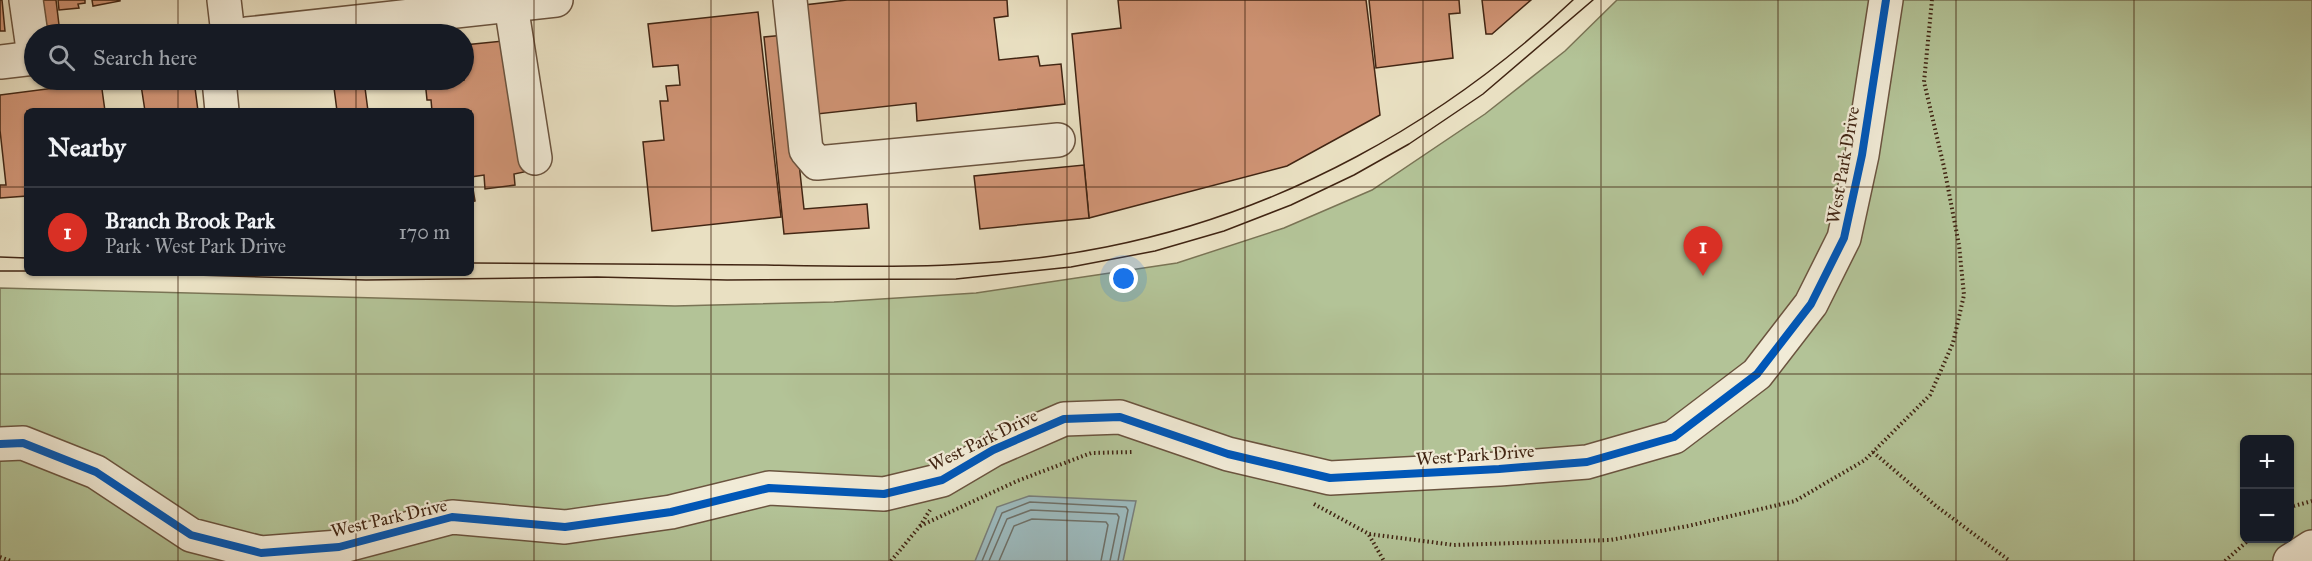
<!DOCTYPE html>
<meta charset="utf-8">
<style>
:root{--surface:#171b24;--page:#242831;--text:#f1f3f6;--muted:#9ea1a6;--line:#363941;--accent:#d93025}
body{margin:0;font-family:"IM FELL Great Primer",serif;background:var(--page);color:var(--text)}
.controls{position:absolute;right:18px;bottom:18px;display:grid;overflow:hidden;border-radius:9px;box-shadow:0 2px 4px #0004}
.controls button{width:54px;height:54px;display:grid;place-items:center;padding:0;border:0;border-bottom:2px solid var(--line);background:var(--surface);color:var(--text);font:30px sans-serif}
.you{position:absolute;left:1124px;top:279px;width:21px;height:21px;margin:-15px;border:4px solid #fff;border-radius:50%;background:#1a73e8;box-shadow:0 0 0 9px #1a73e833}
.badge{display:grid;place-items:center;width:39px;height:39px;border-radius:50%;background:var(--accent);color:#fff;font-size:20px;font-weight:700}
.pin{position:absolute;translate:-50% -50px;filter:drop-shadow(0 2px 3px #0008)}
.pin::after{content:'';position:absolute;top:32px;width:21px;height:18px;background:inherit;clip-path:polygon(0 0,100% 0,50% 100%)}
.list{margin:0;padding:0;list-style:none}
h2{display:flex;justify-content:space-between;align-items:center;height:78px;margin:0;padding:0 24px;font-size:26px}
h2 small{font-size:20px;font-weight:400;color:var(--muted)}
.list li{display:grid;grid-template-columns:39px 1fr auto;gap:18px;align-items:center;box-sizing:border-box;height:90px;padding:0 24px;border-top:2px solid var(--line)}
.list b{display:block;font-size:22px;white-space:nowrap}
.list p{margin:0;font-size:20px;white-space:nowrap;color:var(--muted)}
.list em{font-size:20px;font-style:normal;color:var(--muted)}
.icon{flex:none;width:33px;height:33px;fill:none;stroke:currentColor;stroke-width:2;stroke-linecap:round;stroke-linejoin:round}
.map{position:relative;flex:none;width:2312px;height:561px;overflow:hidden}
.search{position:absolute;background:var(--surface);box-shadow:0 2px 4px #0004;left:24px;top:24px;width:450px;height:66px;display:flex;align-items:center;gap:15px;box-sizing:border-box;padding:0 21px;border-radius:33px;color:var(--muted);font-size:22px}
.panel{position:absolute;background:var(--surface);box-shadow:0 2px 4px #0004;left:24px;top:108px;width:450px;height:168px;border-radius:9px}
.map>svg:first-child{display:block}
</style>
<div class="map">
<svg width="2312" height="561" viewBox="0 0 2312 561">
<rect width="100%" height="100%" fill="#e9e0c2"/>
<filter id="stains"><feTurbulence type="fractalNoise" baseFrequency=".00333" numOctaves="4"/><feColorMatrix values="0 0 0 0 .2 0 0 0 0 .09 0 0 0 0 .02 0 0 0 .5 -.17"/></filter>
<radialGradient id="worn" r=".72"><stop offset=".6" stop-color="#630" stop-opacity="0"/><stop offset="1" stop-color="#630" stop-opacity=".3"/></radialGradient>
<!-- green -->
<path fill="#b3c397" stroke="#7a7455" stroke-width="1.5" fill-rule="evenodd" d="M1617 0H2312V561H0V288L675 306 834 302 976 293 1177 263 1284 228 1372 190 1485 114 1565 51ZM2244 440H2290V538H2244Z"/>
<!-- water -->
<polygon fill="#9cbabe" stroke="#787e7a" stroke-width="1.5" points="1029,496 1136,501 1123,561 975,561 997,507"/>
<g fill="none" stroke-linecap="round" stroke-linejoin="round">
<!-- shore -->
<g stroke="#6e7068" stroke-width="1.5">
<polyline points="982,561 1002,513 1030,502 1126,507 1128,510 1118,561"/>
<polyline points="989,561 1007,519 1031,510 1117,514 1119,517 1110,561"/>
<polyline points="999,561 1014,526 1032,519 1106,522 1108,525 1101,561"/>
</g>
</g>
<!-- building -->
<g fill="#d09475" stroke="#412513" stroke-width="1.5">
<polygon points="0,0 2,0 5,31 0,31"/>
<polygon points="34,0 56,0 59,25 37,27"/>
<polygon points="58,0 85,0 85,3 78,4 79,8 59,10"/>
<polygon points="92,0 120,0 120,1 93,6"/>
<polygon points="847,0 1007,0 1008,16 994,18 999,60 1038,56 1040,66 1061,64 1065,104 917,121 916,103 817,114 804,5"/>
<polygon points="1118,0 1366,0 1380,115 1287,166 1089,218 1072,34 1121,28"/>
<polygon points="1369,0 1459,0 1460,13 1449,14 1453,58 1376,68"/>
<polygon points="1482,0 1531,0 1492,34 1486,34"/>
<polygon points="758,12 781,217 652,231 643,142 664,140 660,101 668,101 666,86 680,85 678,65 653,67 648,24"/>
<polygon points="785,35 804,209 867,204 869,228 784,234 764,37"/>
<polygon points="503,41 511,114 517,114 524,172 514,174 515,185 485,189 484,175 471,177 475,201 471,202 471,111 432,111 431,100 427,100 425,80 464,80 464,45"/>
<polygon points="194,80 198,111 145,111 141,85"/>
<polygon points="333,80 364,80 368,111 337,111"/>
<polygon points="101,82 105,111 27,111 27,196 0,198 0,185 6,185 0,130 0,95"/>
<polygon points="1084,165 1089,218 980,229 974,176"/>
</g>
<g fill="none" stroke-linecap="round" stroke-linejoin="round">
<!-- minor casing -->
<g stroke="#6b543f" stroke-width="36">
<g id="minor">
<polyline points="26,0 34,56"/>
<polyline points="224,0 228,34"/>
<polyline points="790,0 806,150 817,163 1058,140"/>
<polyline points="511,5 535,158"/>
<polyline points="247,34 556,0"/>
<polyline points="0,62 34,58"/>
<polyline points="219,80 222,111"/>
<polyline points="0,444 23,443 96,472 191,535 261,553 339,547 452,517 565,527 671,512 769,488 884,494 942,480 993,450 1064,419 1120,417 1228,454 1330,478 1499,469 1587,462 1674,437 1757,374 1811,304 1844,238 1862,155 1886,0"/>
<polyline points="2290,561 2312,547"/>
</g>
</g>
<!-- path -->
<g stroke="#412513" stroke-width="4" stroke-dasharray="1.5 3" stroke-linecap="butt">
<polyline points="1873,452 1936,506 2010,561"/>
<polyline points="1314,504 1369,534 1454,545 1610,540 1688,526 1795,501 1865,460 1930,395 1953,343 1964,295 1959,245 1944,167 1924,82 1932,0"/>
<polyline points="2290,509 2294,506 2312,501"/>
<polyline points="920,526 1017,481 1091,453 1133,452"/>
<polyline points="1369,535 1384,561"/>
<polyline points="0,557 11,561"/>
<polyline points="891,561 920,526 930,510"/>
<polyline points="2225,561 2251,538"/>
</g>
<!-- minor -->
<use href="#minor" stroke="#f1ebd7" stroke-width="33"/>
<!-- tram -->
<g stroke="#412513" stroke-width="1.5">
<polyline points="0,257 27,258"/>
<path d="M471 263C569 264 667 264 766 265 879 267 993 270 1106 247 1282 212 1443 123 1573 0"/>
<polyline points="0,271 27,271"/>
<polyline points="125,273 366,280 597,277 727,280 956,279 1071,267 1155,251 1224,231 1291,205 1354,175 1409,144 1483,94 1593,0"/>
</g>
<!-- cycleway casing -->
<g stroke="#f1ebd7" stroke-width="11">
<polyline id="cycleway" points="0,444 23,443 96,472 191,535 261,553 339,547 452,517 565,527 671,512 769,488 884,494 942,480 993,450 1064,419 1120,417 1228,454 1330,478 1499,469 1587,462 1674,437 1757,374 1811,304 1844,238 1862,155 1886,0"/>
</g>
<!-- cycleway -->
<use href="#cycleway" stroke="#0057b8" stroke-width="8"/>
</g>
<!-- grid -->
<path fill="none" stroke="#412513" stroke-width="1.5" stroke-opacity="0.55" d="M178 0V34M356 0V34M534 0V561M711 0V561M889 0V561M1067 0V561M1245 0V561M1423 0V561M1601 0V561M1778 0V561M1956 0V561M2134 0V561M178 80V111M356 80V111M0 187H27M471 187H2312M178 273V561M356 273V561M0 374H2312"/>
<g text-anchor="middle" dominant-baseline="central" stroke-width="4.5" stroke-linejoin="round" paint-order="stroke">
<!-- street labels -->
<g font-size="18" fill="#412513" stroke="#f1ebd7">
<text transform="translate(1843 165) rotate(-80)">West Park Drive</text>
<text transform="translate(983 440) rotate(-26)">West Park Drive</text>
<text transform="translate(1475 455) rotate(-4)">West Park Drive</text>
<text transform="translate(389 518) rotate(-13)">West Park Drive</text>
</g>
</g>
<rect width="100%" height="100%" filter="url(#stains)"/>
<rect width="100%" height="100%" fill="url(#worn)"/>
</svg>
<div class="controls">
<button>+</button>
<button>−</button>
</div>
<div class="you"></div>
<div class="pin badge" style="left:1703px;top:276px">1</div>
<div class="search"><svg class="icon" aria-label="search" viewBox="0 0 24 24"><circle cx="10" cy="10" r="6"/><path d="M15 15l6 6"/></svg>Search here</div>
<section class="panel">
<h2>Nearby<small></small></h2>
<ul class="list">
<li><span class="badge">1</span><div><b>Branch Brook Park</b><p>Park · West Park Drive</p></div><em>170 m</em></li>
</ul>
</section>
</div>
